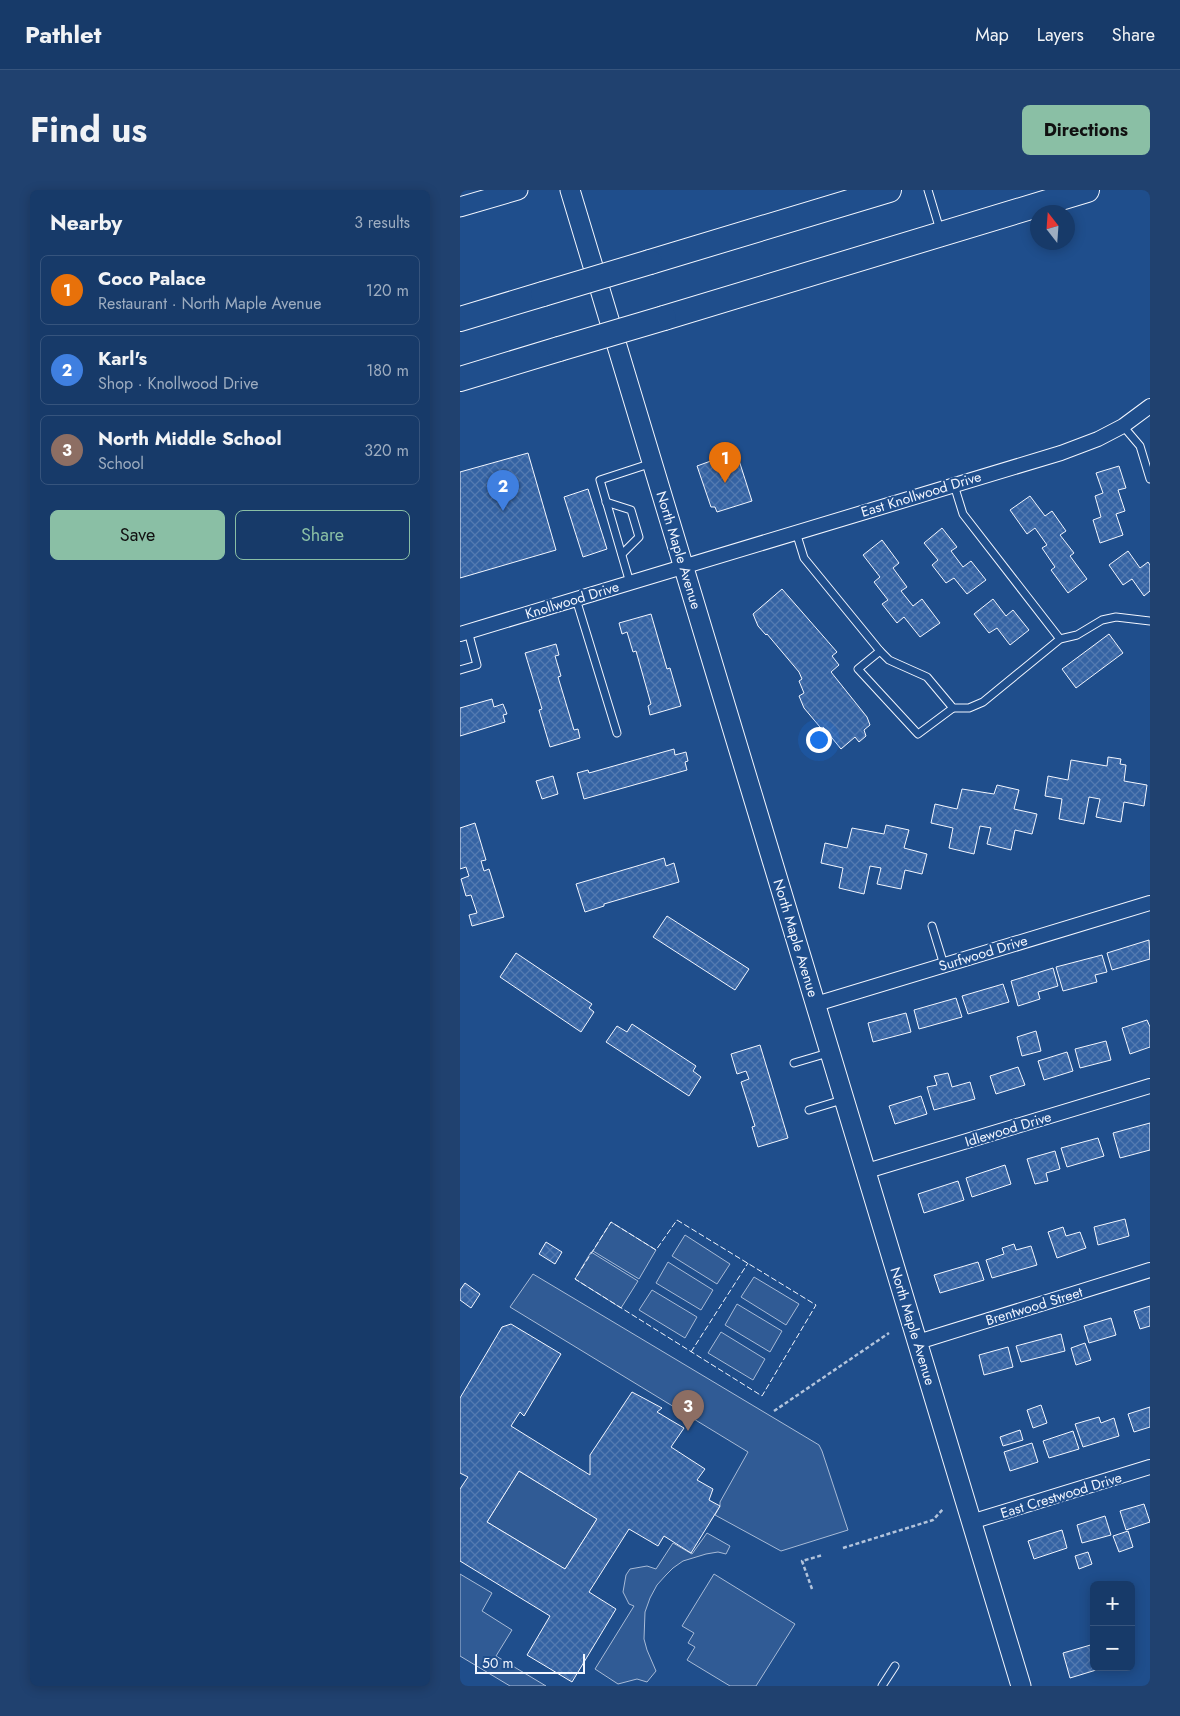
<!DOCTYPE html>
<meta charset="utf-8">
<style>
:root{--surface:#173a69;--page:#20416f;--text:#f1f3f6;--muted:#9eadc0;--line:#36547d;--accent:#8abfa5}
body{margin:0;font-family:Jost,sans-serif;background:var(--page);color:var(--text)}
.controls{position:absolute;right:15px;bottom:15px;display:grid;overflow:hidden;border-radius:8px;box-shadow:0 2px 12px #0003}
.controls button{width:45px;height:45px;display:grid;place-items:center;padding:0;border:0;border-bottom:1px solid var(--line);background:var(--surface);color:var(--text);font:25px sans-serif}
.compass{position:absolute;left:570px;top:15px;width:45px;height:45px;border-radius:50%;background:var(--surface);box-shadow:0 2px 12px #0003;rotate:343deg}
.scale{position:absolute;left:15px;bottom:12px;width:110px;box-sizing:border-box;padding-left:5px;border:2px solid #f2f6ff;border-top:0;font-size:14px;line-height:18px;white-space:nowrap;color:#f2f6ff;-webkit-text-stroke:4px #1f4e8c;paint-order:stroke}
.you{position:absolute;left:358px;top:549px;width:18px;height:18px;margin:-12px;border:4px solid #fff;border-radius:50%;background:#1a73e8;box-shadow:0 0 0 8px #1a73e833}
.badge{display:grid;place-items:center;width:32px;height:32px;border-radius:50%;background:var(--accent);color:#fff;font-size:16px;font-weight:700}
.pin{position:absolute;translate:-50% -41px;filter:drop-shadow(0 1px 2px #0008)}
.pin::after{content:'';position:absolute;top:26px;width:18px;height:15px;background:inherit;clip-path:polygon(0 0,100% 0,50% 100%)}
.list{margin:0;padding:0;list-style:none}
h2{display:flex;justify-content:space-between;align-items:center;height:65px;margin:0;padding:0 20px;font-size:21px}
h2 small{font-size:16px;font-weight:400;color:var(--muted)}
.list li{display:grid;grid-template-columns:32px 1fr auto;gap:15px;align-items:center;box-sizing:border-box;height:70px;margin:0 10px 10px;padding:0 10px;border:1px solid var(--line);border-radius:8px}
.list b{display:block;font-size:19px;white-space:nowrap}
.list p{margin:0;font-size:16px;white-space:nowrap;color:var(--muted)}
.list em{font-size:16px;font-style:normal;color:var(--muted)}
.actions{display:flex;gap:10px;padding:15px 20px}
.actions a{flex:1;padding:11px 0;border:1px solid var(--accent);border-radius:8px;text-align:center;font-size:18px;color:var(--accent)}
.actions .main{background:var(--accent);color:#111}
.map{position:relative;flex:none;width:690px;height:1496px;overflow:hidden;border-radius:8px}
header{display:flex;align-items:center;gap:30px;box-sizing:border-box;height:70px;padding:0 25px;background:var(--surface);border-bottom:1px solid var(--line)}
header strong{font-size:24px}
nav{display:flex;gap:28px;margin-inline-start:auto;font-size:18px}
.intro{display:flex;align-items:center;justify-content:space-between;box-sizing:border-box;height:120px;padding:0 30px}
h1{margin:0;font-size:35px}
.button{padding:12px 22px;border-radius:8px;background:var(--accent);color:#111;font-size:18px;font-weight:700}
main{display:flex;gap:30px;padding:0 30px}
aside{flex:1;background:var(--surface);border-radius:8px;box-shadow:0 2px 12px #0003}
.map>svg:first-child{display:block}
</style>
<header>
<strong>Pathlet</strong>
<nav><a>Map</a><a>Layers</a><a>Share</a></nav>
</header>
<div class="intro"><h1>Find us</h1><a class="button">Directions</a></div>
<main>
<aside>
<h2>Nearby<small>3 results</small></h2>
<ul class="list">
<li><span class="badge" style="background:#e8710a">1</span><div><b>Coco Palace</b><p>Restaurant · North Maple Avenue</p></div><em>120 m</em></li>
<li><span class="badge" style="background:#3f7fe0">2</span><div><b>Karl's</b><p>Shop · Knollwood Drive</p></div><em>180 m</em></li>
<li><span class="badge" style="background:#8d6e63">3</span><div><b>North Middle School</b><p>School</p></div><em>320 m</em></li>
</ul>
<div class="actions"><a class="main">Save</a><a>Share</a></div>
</aside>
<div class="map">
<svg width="690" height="1496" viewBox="0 0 690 1496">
<defs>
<pattern id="building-cross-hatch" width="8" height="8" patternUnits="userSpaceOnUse" patternTransform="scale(1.25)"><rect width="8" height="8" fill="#3563a3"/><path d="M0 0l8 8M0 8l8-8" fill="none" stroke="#537ab1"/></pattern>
</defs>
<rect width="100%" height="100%" fill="#1f4e8c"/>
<!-- built -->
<g fill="#305b95" stroke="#a8bbd7">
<polygon points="151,1032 196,1060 179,1089 133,1061"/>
<polygon points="225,1045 270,1074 257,1094 212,1066"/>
<polygon points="131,1062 178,1091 161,1118 115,1089"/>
<polygon points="208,1072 253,1100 241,1120 196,1093"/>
<polygon points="73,1084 359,1255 362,1261 388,1340 321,1361 255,1325 260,1316 260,1312 288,1262 50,1117"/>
<polygon points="294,1087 339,1114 326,1135 281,1107"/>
<polygon points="192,1100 237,1127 225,1148 179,1120"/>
<polygon points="277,1114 322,1141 310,1162 265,1135"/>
<polygon points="261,1142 305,1169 293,1190 248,1163"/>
<polygon points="59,1281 137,1329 105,1379 27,1332"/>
<polygon points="247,1343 270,1356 266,1364 258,1362 246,1364 223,1371 213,1378 206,1385 197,1395 190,1408 185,1422 184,1449 187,1460 196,1481 187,1492 177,1489 158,1494 135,1479 174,1416 169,1414 163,1402 166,1385 170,1379 187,1376 196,1379 213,1353 232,1364"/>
<polygon points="0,1384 32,1403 22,1421 52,1440 36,1466 86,1496 50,1496 0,1466"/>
<polygon points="254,1384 335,1434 296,1496 270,1496 227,1470 235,1457 228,1453 234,1443 222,1436"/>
</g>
<!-- building -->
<g fill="url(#building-cross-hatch)" stroke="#f2f6ff" fill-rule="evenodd">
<polygon points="273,258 274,262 276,261 292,311 257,322 255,317 251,317 237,276 259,268 257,263"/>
<polygon points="68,263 96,360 0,388 0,282"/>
<polygon points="659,276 666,298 658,300 665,321 656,324 663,345 640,353 633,330 641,327 635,306 643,303 636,283"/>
<polygon points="128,299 147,359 123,367 104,307"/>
<polygon points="570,306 585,326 592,321 606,341 600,345 614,363 610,366 627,389 608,403 591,380 595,377 582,358 587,355 575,338 567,344 550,320"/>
<polygon points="482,338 497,357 491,361 503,377 511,371 526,390 507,404 494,388 486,393 472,375 478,370 464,353"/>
<polygon points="422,350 439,373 433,378 447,397 441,401 453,416 462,409 480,433 460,447 444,427 437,433 422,414 428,410 414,392 420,387 403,365"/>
<polygon points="668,361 680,378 688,372 690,375 690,401 684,406 672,389 663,395 649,375"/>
<polygon points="322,399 377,462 372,466 379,475 371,482 407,527 410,535 404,540 406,546 399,552 395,547 381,559 363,537 365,543 344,518 339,506 344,503 339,491 342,489 339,482 307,444 306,445 298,436 293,424"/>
<polygon points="533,409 546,426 553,420 569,440 550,455 537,438 529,443 514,424"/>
<polygon points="191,424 207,479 210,478 221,516 190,525 188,516 191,514 176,461 173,462 167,442 162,444 159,433"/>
<polygon points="649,444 663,463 616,498 602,479"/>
<polygon points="96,454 99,465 95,466 101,486 98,487 114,540 118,539 120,548 90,557 79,520 82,519 65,463"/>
<polygon points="32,509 34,517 43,514 47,524 43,525 45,532 0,546 0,518"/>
<polygon points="214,559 215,565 226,562 228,571 225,572 227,580 124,609 117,583 128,580 129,583"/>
<polygon points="648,567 661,569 660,574 666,575 664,591 687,595 684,616 664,612 661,632 636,627 640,609 629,607 624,634 599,629 602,609 585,606 588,586 608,590 611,570 647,576"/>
<polygon points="93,586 98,604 82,609 76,591"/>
<polygon points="537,595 559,600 554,619 577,624 572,644 555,640 551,660 527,654 531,638 520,636 514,664 489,658 493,638 471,633 475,614 497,619 502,599 534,604"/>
<polygon points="15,633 26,670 21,671 24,681 29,679 44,727 12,736 9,725 17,723 11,705 6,706 1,689 9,686 6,677 0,679 0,638"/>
<polygon points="426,635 449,640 444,658 467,664 462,684 445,680 441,699 417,694 421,678 410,676 404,704 379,698 383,678 361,673 365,653 387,658 392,638 424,644"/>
<polygon points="204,668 206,676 214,673 219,692 144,714 144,716 125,722 116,694"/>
<polygon points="207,726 289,779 275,800 193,747"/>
<polygon points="689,750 690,769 652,780 647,763"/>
<polygon points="56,763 132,814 129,818 134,822 121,842 40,787"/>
<polygon points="642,765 647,782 635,785 637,792 603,801 596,777"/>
<polygon points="593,778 598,796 578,802 580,809 558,816 551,791"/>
<polygon points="543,794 549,812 508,824 502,806"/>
<polygon points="496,808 502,827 459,839 454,820"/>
<polygon points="446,823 451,842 413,852 408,833"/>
<polygon points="687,830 690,837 690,857 670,864 662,838"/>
<polygon points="172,834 236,876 233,881 241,887 229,906 146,852 157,836 167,842"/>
<polygon points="576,841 581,861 562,866 557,847"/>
<polygon points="646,851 651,870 620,878 615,859"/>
<polygon points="300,855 328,948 298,957 292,937 295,936 281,892 289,889 286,881 277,884 271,864"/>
<polygon points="607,862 613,881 584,890 578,871"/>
<polygon points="558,877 565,895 536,904 530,886"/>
<polygon points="488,883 492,897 510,892 515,909 474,920 467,897 477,895 474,886"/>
<polygon points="461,906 467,924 435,934 429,916"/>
<polygon points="690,933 690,960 660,968 653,943"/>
<polygon points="638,948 644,966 607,977 601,958"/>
<polygon points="595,961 600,979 586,983 588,991 575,994 567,969"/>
<polygon points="545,975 551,994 512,1007 506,988"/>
<polygon points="498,991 504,1010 464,1023 458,1004"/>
<polygon points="665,1029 669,1046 638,1055 634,1037"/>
<polygon points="603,1037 606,1046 620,1042 626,1058 597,1068 588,1042"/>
<polygon points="86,1052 102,1062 95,1074 79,1064"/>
<polygon points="554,1054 556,1060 571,1056 577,1075 532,1088 526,1070 544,1064 542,1058"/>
<polygon points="518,1072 524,1090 480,1103 474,1085"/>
<polygon points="5,1093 20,1104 11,1118 0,1110 0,1100"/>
<polygon points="690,1116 690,1136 680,1139 674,1121"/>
<polygon points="651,1128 656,1145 629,1153 624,1136"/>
<path d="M51 1134 101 1164 64 1226 60 1222 51 1236 130 1285V1265L172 1202 202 1218 197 1222 224 1238 211 1257 245 1279 237 1290 253 1299 249 1310 260 1316 231 1363 204 1346 198 1356 169 1339 129 1402 156 1419 112 1492 67 1465 90 1426 0 1371V1299L8 1287 0 1283V1208L42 1137ZM59 1281 137 1329 105 1379 27 1332Z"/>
<polygon points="601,1144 605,1161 561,1172 556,1156"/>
<polygon points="625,1153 631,1170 616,1175 611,1158"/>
<polygon points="548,1157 553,1177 524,1185 519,1165"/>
<polygon points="581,1215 587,1233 573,1238 567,1220"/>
<polygon points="690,1217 690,1237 674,1242 668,1224"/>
<polygon points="639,1227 641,1233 654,1228 659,1246 623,1257 615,1234"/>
<polygon points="560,1240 563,1250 543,1256 540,1247"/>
<polygon points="613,1241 619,1259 589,1268 583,1251"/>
<polygon points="572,1253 578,1272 550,1281 544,1262"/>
<polygon points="684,1314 690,1332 666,1340 660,1321"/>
<polygon points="645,1326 651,1345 622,1353 617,1335"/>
<polygon points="602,1340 607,1358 574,1369 568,1351"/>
<polygon points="668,1341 673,1357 659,1362 653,1346"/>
<polygon points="628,1362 632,1374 619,1379 615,1366"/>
<polygon points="634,1454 634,1477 646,1477 610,1488 603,1463"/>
</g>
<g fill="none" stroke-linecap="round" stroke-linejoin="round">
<!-- lane casing -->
<g stroke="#f2f6ff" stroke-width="9">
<g id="lane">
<polyline points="468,0 480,40"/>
<polyline points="663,236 680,256 690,289"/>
<polyline points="494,295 503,324 600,449"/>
<polyline points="146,312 171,320 179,347 162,364"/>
<polyline points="336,342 344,368 420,461 429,470 467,487 493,518 509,518 523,512 600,449 617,445 642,430 656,427 690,431"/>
<polyline points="170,393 140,290 192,273"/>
<polyline points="116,409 157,543"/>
<polyline points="420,461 398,479 458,544 493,518"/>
<polyline points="0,480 17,475 8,441"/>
<polyline points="472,736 484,775"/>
<polyline points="334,873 368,863"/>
<polyline points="349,920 382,910"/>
<polyline points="422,1496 435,1476"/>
</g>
</g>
<!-- street casing -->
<g stroke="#f2f6ff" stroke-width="16">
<g id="street">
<polyline points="0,444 601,263 638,249 663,236 690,216"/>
<polyline points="356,814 690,713"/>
<polyline points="407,981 690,896"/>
<polyline points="458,1152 690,1080"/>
<polyline points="511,1332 690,1277"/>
</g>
</g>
<!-- secondary casing -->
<g stroke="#f2f6ff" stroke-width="21">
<g id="secondary">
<polyline points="110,0 561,1496"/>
<polyline points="0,17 58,0"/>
</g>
</g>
<!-- highway casing -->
<g stroke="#f2f6ff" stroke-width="26">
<g id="highway">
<polyline points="190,72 429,0"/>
<polyline points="204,128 627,0"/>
<polyline points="0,129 83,104"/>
<polyline points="0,189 99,159"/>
</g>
</g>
<!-- path -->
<g stroke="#b3c4dc" stroke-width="2.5" stroke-dasharray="4 2.5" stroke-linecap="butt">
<polyline points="314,1221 429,1143"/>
<polyline points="383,1358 473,1330 483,1319"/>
<polyline points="352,1399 342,1371 363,1365"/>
</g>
<!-- lane -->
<use href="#lane" stroke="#1f4e8c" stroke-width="7"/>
<!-- street -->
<use href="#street" stroke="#1f4e8c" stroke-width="14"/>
<!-- secondary -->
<use href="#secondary" stroke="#1f4e8c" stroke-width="19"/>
<!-- highway -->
<use href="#highway" stroke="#1f4e8c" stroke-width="24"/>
<!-- highway-bridge casing -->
<g stroke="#f2f6ff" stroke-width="26" stroke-linecap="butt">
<g id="highway-bridge">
<polyline points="83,104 190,72"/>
<polyline points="99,159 204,128"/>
</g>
</g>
<!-- highway-bridge -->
<use href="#highway-bridge" stroke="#1f4e8c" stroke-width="24"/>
<!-- fence -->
<g stroke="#f2f6ff" stroke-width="1" stroke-dasharray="6 2.5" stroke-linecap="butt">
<polygon points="217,1030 356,1115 302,1206 115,1089 151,1032 196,1060"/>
<polyline points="231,1162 288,1073"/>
</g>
</g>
<g text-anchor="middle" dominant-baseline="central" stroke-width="4" stroke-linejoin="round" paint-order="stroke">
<!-- street labels -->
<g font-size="14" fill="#f2f6ff" stroke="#1f4e8c">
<text transform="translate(461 304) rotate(-17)">East Knollwood Drive</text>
<text transform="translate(219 360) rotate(73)">North Maple Avenue</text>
<text transform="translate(112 410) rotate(-17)">Knollwood Drive</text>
<text transform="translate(336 748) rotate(73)">North Maple Avenue</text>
<text transform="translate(523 763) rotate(-17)">Surfwood Drive</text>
<text transform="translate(548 939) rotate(-17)">Idlewood Drive</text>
<text transform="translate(574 1116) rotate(-17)">Brentwood Street</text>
<text transform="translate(453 1136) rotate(73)">North Maple Avenue</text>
<text transform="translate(601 1305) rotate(-17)">East Crestwood Drive</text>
</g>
</g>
</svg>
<div class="controls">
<button>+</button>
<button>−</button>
</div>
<svg class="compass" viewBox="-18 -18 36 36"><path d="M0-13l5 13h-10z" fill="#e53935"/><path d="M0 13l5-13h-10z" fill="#9eadc0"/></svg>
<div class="scale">50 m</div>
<div class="you"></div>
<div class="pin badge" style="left:265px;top:293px;background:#e8710a">1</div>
<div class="pin badge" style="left:43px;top:321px;background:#3f7fe0">2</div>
<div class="pin badge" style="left:228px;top:1241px;background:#8d6e63">3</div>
</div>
</main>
